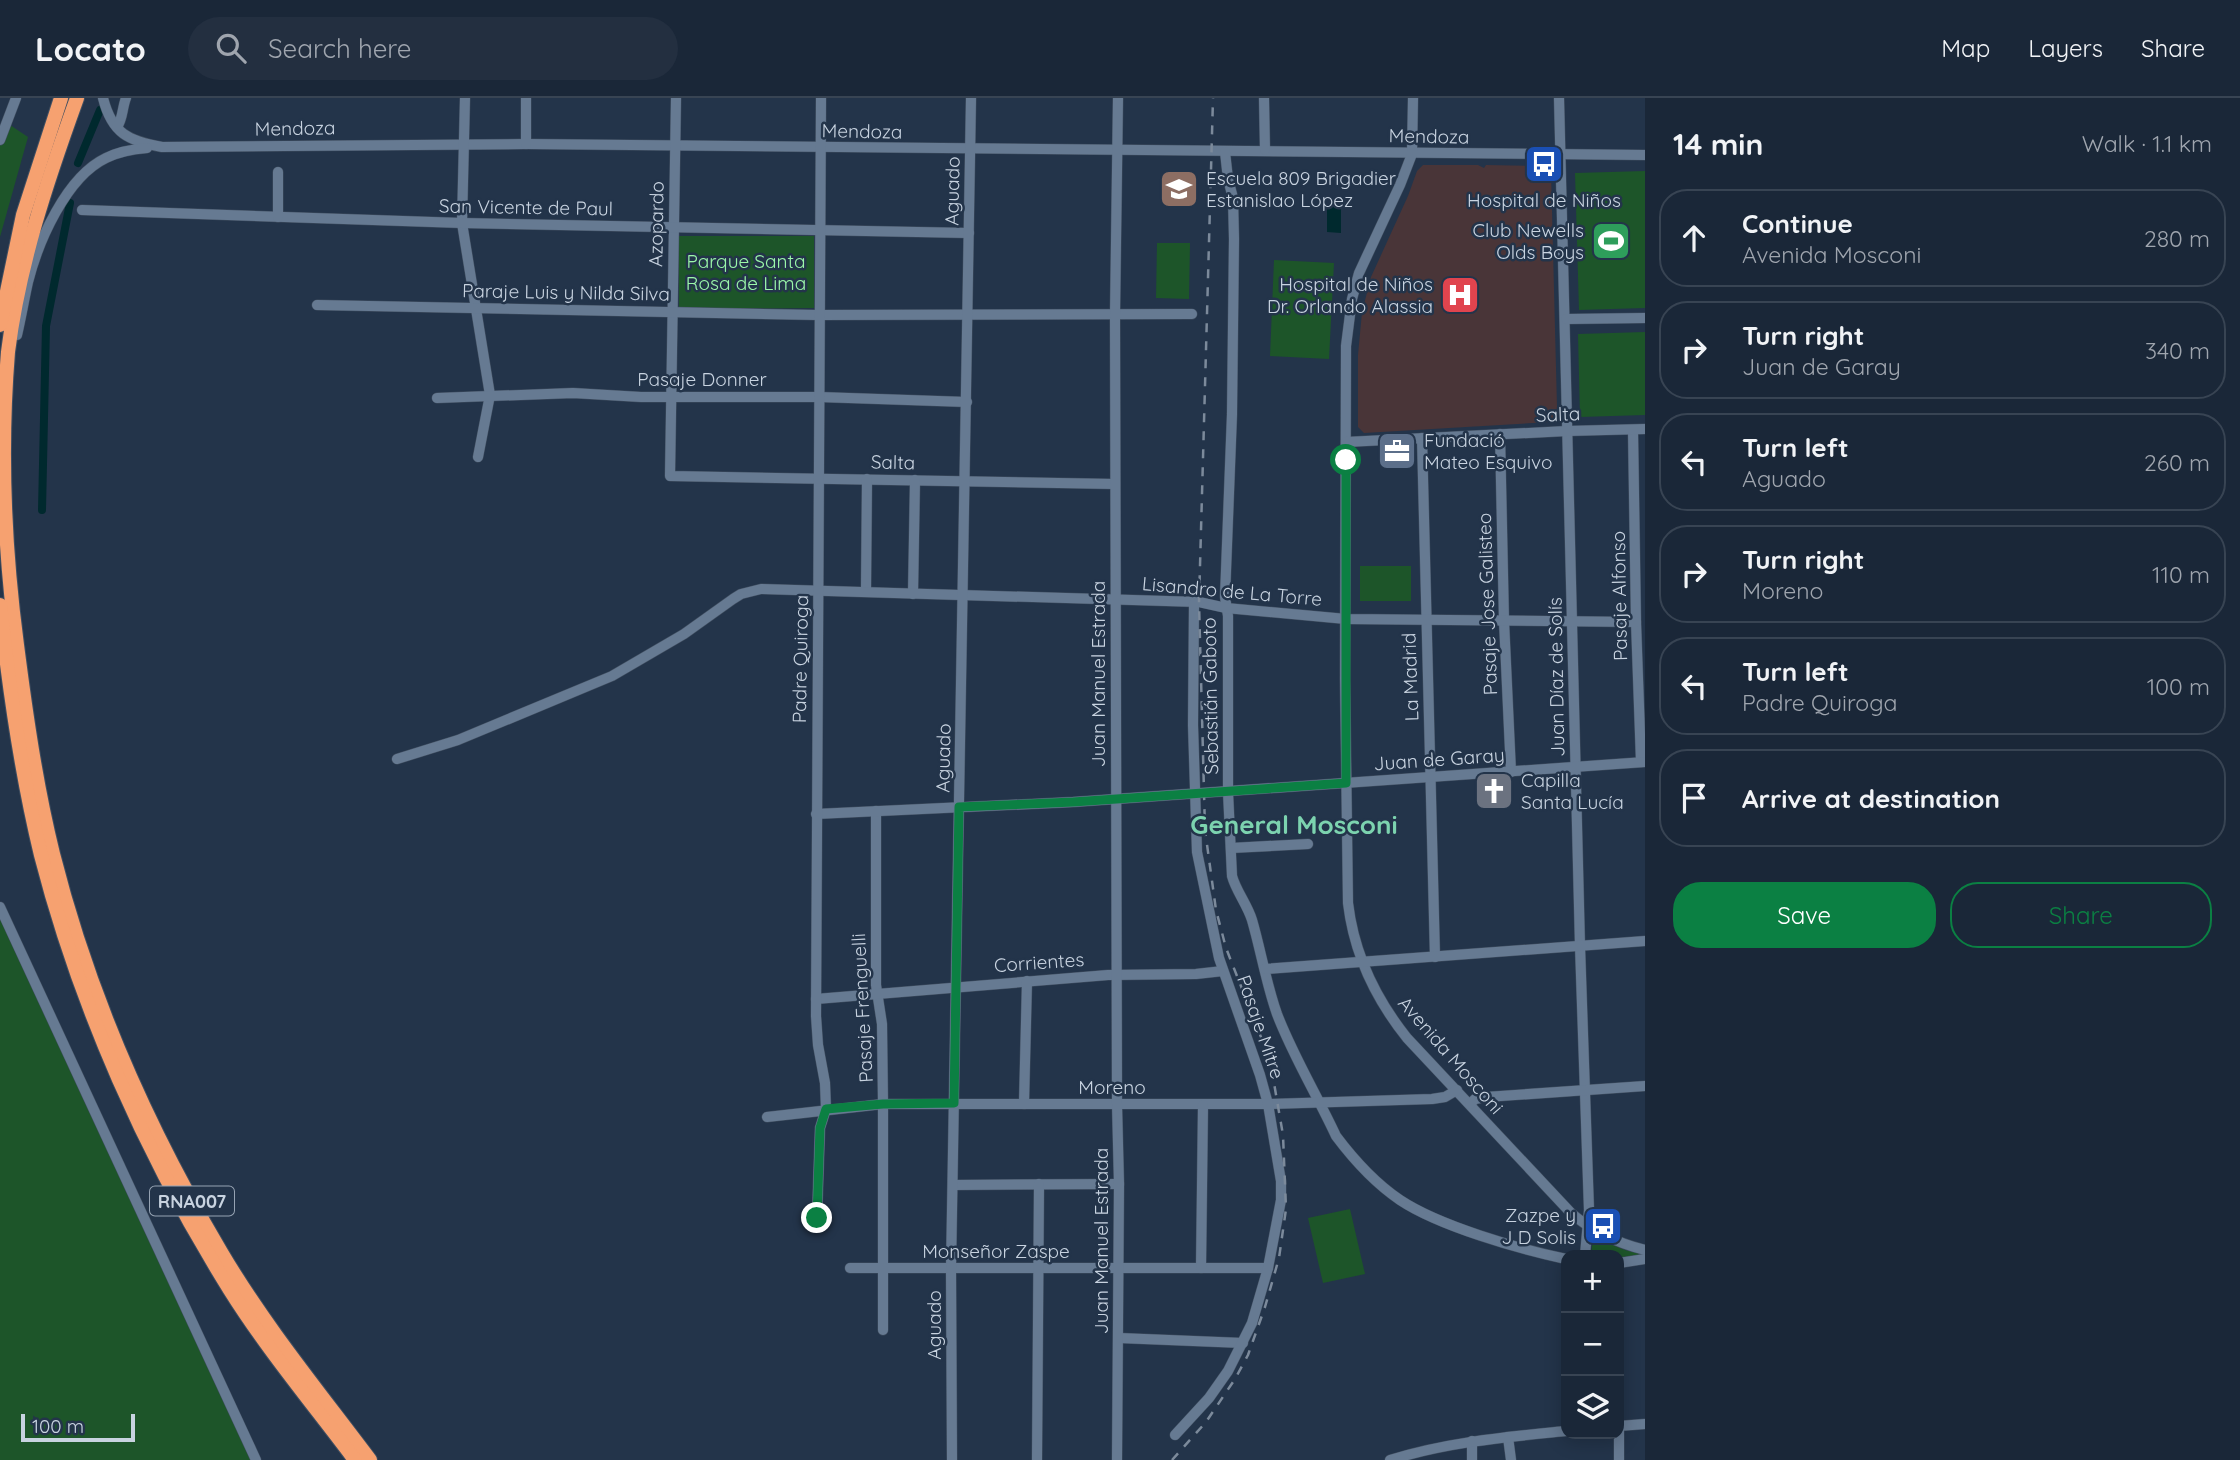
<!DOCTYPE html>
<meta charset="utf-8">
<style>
:root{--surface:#1a2738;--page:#232f40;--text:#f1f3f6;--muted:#9fa5ae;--line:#384453;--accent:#0b8043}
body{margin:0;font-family:Quicksand,sans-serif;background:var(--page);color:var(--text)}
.controls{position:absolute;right:21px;bottom:21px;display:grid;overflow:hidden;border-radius:14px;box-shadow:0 4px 18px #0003}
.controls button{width:63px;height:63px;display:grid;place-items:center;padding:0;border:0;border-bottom:2px solid var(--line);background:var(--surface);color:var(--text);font:35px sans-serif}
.scale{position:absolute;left:21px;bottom:18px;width:114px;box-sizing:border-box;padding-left:7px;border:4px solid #c8d3e0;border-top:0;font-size:19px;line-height:24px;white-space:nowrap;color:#c8d3e0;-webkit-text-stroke:5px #23344a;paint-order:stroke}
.stop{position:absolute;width:21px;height:21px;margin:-16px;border:5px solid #0b8043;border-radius:50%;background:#fff}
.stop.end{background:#0b8043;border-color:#fff;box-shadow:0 2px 7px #0008}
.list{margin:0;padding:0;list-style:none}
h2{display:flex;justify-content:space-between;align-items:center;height:91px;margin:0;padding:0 28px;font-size:30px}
h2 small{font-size:23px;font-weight:400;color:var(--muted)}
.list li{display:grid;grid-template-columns:46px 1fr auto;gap:21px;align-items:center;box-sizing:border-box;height:98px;margin:0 14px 14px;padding:0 14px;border:2px solid var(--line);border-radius:28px}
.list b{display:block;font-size:26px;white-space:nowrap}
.list p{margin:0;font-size:23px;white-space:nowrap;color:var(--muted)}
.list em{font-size:23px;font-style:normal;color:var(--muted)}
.actions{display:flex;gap:14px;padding:21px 28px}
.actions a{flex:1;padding:16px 0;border:2px solid var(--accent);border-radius:28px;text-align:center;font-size:24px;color:var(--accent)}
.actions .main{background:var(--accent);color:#fff}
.icon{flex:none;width:38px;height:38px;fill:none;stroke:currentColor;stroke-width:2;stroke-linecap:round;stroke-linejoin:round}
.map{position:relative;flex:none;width:1645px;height:1362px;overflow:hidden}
header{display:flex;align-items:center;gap:42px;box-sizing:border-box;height:98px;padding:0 35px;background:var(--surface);border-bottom:2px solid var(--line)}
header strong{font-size:33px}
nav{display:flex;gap:38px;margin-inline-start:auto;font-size:24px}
.search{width:490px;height:63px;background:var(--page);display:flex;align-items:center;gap:18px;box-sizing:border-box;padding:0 24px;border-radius:38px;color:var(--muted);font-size:26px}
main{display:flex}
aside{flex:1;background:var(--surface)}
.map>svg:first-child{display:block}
</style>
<header>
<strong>Locato</strong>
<div class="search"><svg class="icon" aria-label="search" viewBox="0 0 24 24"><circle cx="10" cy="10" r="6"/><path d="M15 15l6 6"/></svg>Search here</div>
<nav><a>Map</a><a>Layers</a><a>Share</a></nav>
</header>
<main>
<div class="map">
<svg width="1645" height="1362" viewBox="0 0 1645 1362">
<rect width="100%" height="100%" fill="#23344a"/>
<!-- medical -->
<polygon fill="#493538" points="1423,67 1478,67 1484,70 1486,67 1545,68 1551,74 1557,309 1556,319 1550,324 1364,335 1358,329 1358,257 1362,214 1371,179 1408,98 1417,73"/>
<!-- green -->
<g fill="#1d5529">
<polygon points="4,23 28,39 0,139 0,33"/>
<polygon points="1645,73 1645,210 1579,212 1575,75"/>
<polygon points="679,138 814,138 814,210 679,211"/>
<polygon points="1157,145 1190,145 1189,201 1156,200"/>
<polygon points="1274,162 1334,165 1329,261 1270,258"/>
<polygon points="1645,234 1645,317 1580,319 1578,236"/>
<rect x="1360" y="468" width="51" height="35"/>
<polygon points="0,811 254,1362 0,1362"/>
<polygon points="1350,1111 1365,1176 1323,1185 1308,1120"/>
<polygon points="1593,1139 1625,1152 1642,1156 1619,1161 1619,1157 1591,1157"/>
</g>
<!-- water -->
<polygon fill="#00292e" points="1327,107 1341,107 1341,135 1327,134"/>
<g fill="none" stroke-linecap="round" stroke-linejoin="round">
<!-- canal -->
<g stroke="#00292e" stroke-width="8">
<polyline points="78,65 100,12"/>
<polyline points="42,412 46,228 70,105"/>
</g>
<!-- minor casing -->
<g stroke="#414f61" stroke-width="11">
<g id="minor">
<path d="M103 0C112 36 129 43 162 49L526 46 1645 57"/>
<polyline points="465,0 462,125 490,297 478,359"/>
<polyline points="676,0 670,378 1115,386"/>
<polyline points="1264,0 1265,52"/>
<path d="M1413 0 1412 56 1400 87 1359 175 1352 201 1346 248 1345 581 1348 805C1354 856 1375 900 1407 940L1571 1115C1593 1134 1617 1145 1645 1152"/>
<polyline points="1559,0 1580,848 1589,1112 1585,1157"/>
<path d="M117 29C123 21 122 10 126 0"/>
<polyline points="0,42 16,0"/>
<polyline points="526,46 526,0"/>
<path d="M1225 54 1228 81 1233 100 1234 141 1232 316 1225 499 1228 518V694L1232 778C1236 793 1247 806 1252 822 1261 853 1266 885 1277 916 1293 958 1317 997 1336 1038 1354 1062 1375 1085 1400 1102 1439 1128 1519 1151 1566 1161"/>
<polyline points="82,112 462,125 969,135"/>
<polyline points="278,119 278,74"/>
<polyline points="317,207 818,217 1192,216"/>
<polyline points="1566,221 1645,220"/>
<path d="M17 237C21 220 24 202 28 184 38 144 66 79 106 60 118 54 134 51 147 50"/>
<polyline points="437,300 573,295 641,299 819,299 967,304"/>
<polyline points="1633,332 1636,524 1641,664"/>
<polyline points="1500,336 1504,523 1511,674"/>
<polyline points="1422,340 1435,859"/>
<polyline points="1346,344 1567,333 1645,331"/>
<polyline points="866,493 867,381"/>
<polyline points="913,496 915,382"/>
<polyline points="397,661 458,642 612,578 684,536 733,501 741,496 761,491 1199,504 1226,510 1346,521 1636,524"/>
<polyline points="876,713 876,887 882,926 883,1006 883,1232"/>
<polyline points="816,716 1073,704 1645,664"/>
<polyline points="1231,750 1308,746"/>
<polyline points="0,809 256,1362"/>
<polyline points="1265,871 1645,843"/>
<polyline points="816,901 1108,877 1196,876 1223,873"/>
<polyline points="1024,1006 1027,883"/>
<polyline points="1470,1006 1475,1001 1486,999 1645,988"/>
<polyline points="767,1019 883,1006 1268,1006 1432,1001 1445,999 1457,992"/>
<polyline points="953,1087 1119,1086"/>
<polyline points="817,1120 820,1030 826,1011 825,985 818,947 816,918 821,0"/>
<polyline points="1619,1165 1645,1161"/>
<polyline points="850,1170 1268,1170"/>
<polyline points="1201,1170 1203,1007"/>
<polyline points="1119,1240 1243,1245"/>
<polyline points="1619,1328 1619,1362"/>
<polyline points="1619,1328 1645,1326"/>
<polyline points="1175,1337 1209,1300 1228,1273 1252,1225 1268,1170 1281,1102 1281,1083 1268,1006 1260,977 1219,860 1197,754 1193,627 1194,505"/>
<polyline points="1508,1339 1511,1362"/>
<polyline points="1472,1343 1472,1362"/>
<polyline points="952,1362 951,1171 971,0"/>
<polyline points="1037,1362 1039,1086"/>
<polyline points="1117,1362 1119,1086 1117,1006 1115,217 1118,0"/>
<path d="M1390 1362C1448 1344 1507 1339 1566 1333"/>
</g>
</g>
<!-- highway casing -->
<g stroke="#414f61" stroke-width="16">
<g id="highway">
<path d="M77 0C47 83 19 166 8 254 0 353 4 449 17 547 26 617 36 687 53 756 88 895 148 1031 221 1154 264 1227 319 1294 370 1362"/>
<polyline points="0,227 23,117 61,0"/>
<path d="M0 507C9 590 21 675 41 757 80 909 147 1059 230 1192 267 1251 313 1306 355 1362"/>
</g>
</g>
<!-- minor -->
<use href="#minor" stroke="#667a92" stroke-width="10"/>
<!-- highway -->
<use href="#highway" stroke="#f6a170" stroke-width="14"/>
<!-- rail -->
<polyline stroke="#7c8a9b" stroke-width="2.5" stroke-dasharray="9 9" stroke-linecap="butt" points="1172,1362 1206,1324 1235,1281 1248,1257 1265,1209 1279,1160 1286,1111 1283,1037 1270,962 1226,850 1216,812 1205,732 1199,504 1213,0"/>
</g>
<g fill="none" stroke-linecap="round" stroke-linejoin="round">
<!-- route -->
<polyline stroke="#0b8043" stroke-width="9" points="817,1120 820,1030 826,1011 883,1006 954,1005 959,709 1073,704 1346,685 1346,362"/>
</g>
<!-- icons -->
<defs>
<g id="bus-square" transform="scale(2.0125)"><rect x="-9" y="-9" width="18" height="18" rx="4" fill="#1a4fb4" stroke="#23344a"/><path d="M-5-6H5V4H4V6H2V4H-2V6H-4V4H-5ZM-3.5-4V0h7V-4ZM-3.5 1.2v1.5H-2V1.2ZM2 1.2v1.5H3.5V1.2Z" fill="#fff"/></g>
<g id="school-square" transform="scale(2.0125)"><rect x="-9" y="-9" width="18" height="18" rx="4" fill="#8d6e63" stroke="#23344a"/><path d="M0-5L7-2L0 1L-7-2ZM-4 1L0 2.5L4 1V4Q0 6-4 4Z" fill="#fff"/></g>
<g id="stadium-square" transform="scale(2.0125)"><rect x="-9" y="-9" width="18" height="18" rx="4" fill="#2e9e5b" stroke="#23344a"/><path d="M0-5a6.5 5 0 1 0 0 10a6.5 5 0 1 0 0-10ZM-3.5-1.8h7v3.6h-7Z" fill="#fff"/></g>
<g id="hospital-square" transform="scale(2.0125)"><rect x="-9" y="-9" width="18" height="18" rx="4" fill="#e0444e" stroke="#23344a"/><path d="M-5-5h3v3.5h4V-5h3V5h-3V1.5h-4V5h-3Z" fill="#fff"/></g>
<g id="office-square" transform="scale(2.0125)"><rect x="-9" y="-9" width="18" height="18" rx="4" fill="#5c6f8a" stroke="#23344a"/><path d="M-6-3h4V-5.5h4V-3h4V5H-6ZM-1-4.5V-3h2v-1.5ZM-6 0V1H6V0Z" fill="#fff"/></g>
<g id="church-square" transform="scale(2.0125)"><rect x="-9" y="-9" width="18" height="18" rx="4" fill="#6b7280" stroke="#23344a"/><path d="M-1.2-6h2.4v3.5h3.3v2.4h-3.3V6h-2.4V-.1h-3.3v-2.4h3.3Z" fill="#fff"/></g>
</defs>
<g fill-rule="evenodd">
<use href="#bus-square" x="1544" y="66"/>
<use href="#school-square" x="1179" y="91"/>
<use href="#stadium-square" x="1611" y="143"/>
<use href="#hospital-square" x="1460" y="197"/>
<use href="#office-square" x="1397" y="353"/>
<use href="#church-square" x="1494" y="693"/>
<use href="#bus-square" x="1603" y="1128"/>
</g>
<g text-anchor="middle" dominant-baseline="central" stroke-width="5" stroke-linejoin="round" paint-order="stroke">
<!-- shield labels -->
<rect fill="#23344a" stroke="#96a3b3" stroke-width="2" x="150" y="1088.5" width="84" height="29" rx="5"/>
<g font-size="18" font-weight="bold" fill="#c8d3e0">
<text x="192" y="1103">RNA007</text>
</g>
<!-- street labels -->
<g font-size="19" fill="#c8d3e0" stroke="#23344a">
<text transform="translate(295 30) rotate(-1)">Mendoza</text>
<text transform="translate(862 33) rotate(1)">Mendoza</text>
<text transform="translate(1429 38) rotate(1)">Mendoza</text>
<text transform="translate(952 93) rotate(-89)">Aguado</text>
<text transform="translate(526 109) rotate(1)">San Vicente de Paul</text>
<text transform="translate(656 126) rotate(-89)">Azopardo</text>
<text transform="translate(566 194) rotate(1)">Paraje Luis y Nilda Silva</text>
<text x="702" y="281">Pasaje Donner</text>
<text transform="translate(1558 316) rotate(-2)">Salta</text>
<text transform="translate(893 364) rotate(1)">Salta</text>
<text transform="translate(1232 493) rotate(5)">Lisandro de La Torre</text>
<text transform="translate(1619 498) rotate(-91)">Pasaje Alfonso</text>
<text transform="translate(1487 506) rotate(-92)">Pasaje Jose Galisteo</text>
<text transform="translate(800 561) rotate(-89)">Padre Quiroga</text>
<text transform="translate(1098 576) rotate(-90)">Juan Manuel Estrada</text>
<text transform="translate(1410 579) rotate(-92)">La Madrid</text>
<text transform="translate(1556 579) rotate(-91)">Juan Díaz de Solís</text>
<text transform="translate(1210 598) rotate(-91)">Sebastián Gaboto</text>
<text transform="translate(943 660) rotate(-89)">Aguado</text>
<text transform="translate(1439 661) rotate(-4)">Juan de Garay</text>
<text transform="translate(1039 864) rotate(-4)">Corrientes</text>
<text transform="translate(862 910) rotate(-93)">Pasaje Frenguelli</text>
<text transform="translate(1261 929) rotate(71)">Pasaje Mitre</text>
<text transform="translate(1451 957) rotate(49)">Avenida Mosconi</text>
<text x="1112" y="989">Moreno</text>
<text transform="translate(1101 1143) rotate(-90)">Juan Manuel Estrada</text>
<text x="996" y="1153">Monseñor Zaspe</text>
<text transform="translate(934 1227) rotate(-90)">Aguado</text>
</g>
<!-- poi labels -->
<g font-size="19" fill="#c8d3e0" stroke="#23344a" text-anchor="start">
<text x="1206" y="80">Escuela 809 Brigadier<tspan x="1206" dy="22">Estanislao López</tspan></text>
<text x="1544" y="102" text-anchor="middle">Hospital de Niños</text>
<text x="1584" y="132" text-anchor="end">Club Newells<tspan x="1584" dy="22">Olds Boys</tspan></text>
<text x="1433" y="186" text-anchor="end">Hospital de Niños<tspan x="1433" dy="22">Dr. Orlando Alassia</tspan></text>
<text x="1424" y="342">Fundació<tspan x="1424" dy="22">Mateo Esquivo</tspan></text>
<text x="1521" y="682">Capilla<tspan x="1521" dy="22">Santa Lucía</tspan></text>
<text x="1576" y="1117" text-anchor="end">Zazpe y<tspan x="1576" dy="22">J D Solis</tspan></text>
</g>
<!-- park labels -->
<g font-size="19" fill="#9bf7a9" stroke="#23344a">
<text x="746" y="163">Parque Santa<tspan x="746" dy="22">Rosa de Lima</tspan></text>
</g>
<!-- district labels -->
<g font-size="26" font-weight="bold" fill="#7cd3af" stroke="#23344a">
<text x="1294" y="726">General Mosconi</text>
</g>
</g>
</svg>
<div class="controls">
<button>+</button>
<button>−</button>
<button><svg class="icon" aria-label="layers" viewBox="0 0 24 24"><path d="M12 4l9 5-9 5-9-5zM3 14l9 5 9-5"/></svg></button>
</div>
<div class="scale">100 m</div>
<div class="stop" style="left:1346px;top:362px"></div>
<div class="stop end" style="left:817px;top:1120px"></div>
</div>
<aside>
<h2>14 min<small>Walk · 1.1 km</small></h2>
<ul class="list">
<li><svg class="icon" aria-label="ahead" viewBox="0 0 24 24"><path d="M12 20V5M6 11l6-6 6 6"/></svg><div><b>Continue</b><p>Avenida Mosconi</p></div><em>280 m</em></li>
<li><svg class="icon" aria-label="right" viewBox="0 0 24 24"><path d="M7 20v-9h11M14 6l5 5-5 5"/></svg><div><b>Turn right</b><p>Juan de Garay</p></div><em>340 m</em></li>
<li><svg class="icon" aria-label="left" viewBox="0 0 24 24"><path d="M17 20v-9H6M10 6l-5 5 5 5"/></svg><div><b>Turn left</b><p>Aguado</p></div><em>260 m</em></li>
<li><svg class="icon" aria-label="right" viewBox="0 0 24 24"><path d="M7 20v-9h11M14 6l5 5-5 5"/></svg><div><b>Turn right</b><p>Moreno</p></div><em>110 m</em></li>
<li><svg class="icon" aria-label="left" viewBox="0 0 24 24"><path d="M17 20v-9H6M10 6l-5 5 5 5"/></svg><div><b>Turn left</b><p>Padre Quiroga</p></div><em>100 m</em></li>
<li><svg class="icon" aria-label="arrive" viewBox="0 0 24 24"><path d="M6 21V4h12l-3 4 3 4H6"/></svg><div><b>Arrive at destination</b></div></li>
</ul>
<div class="actions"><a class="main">Save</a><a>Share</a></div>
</aside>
</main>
